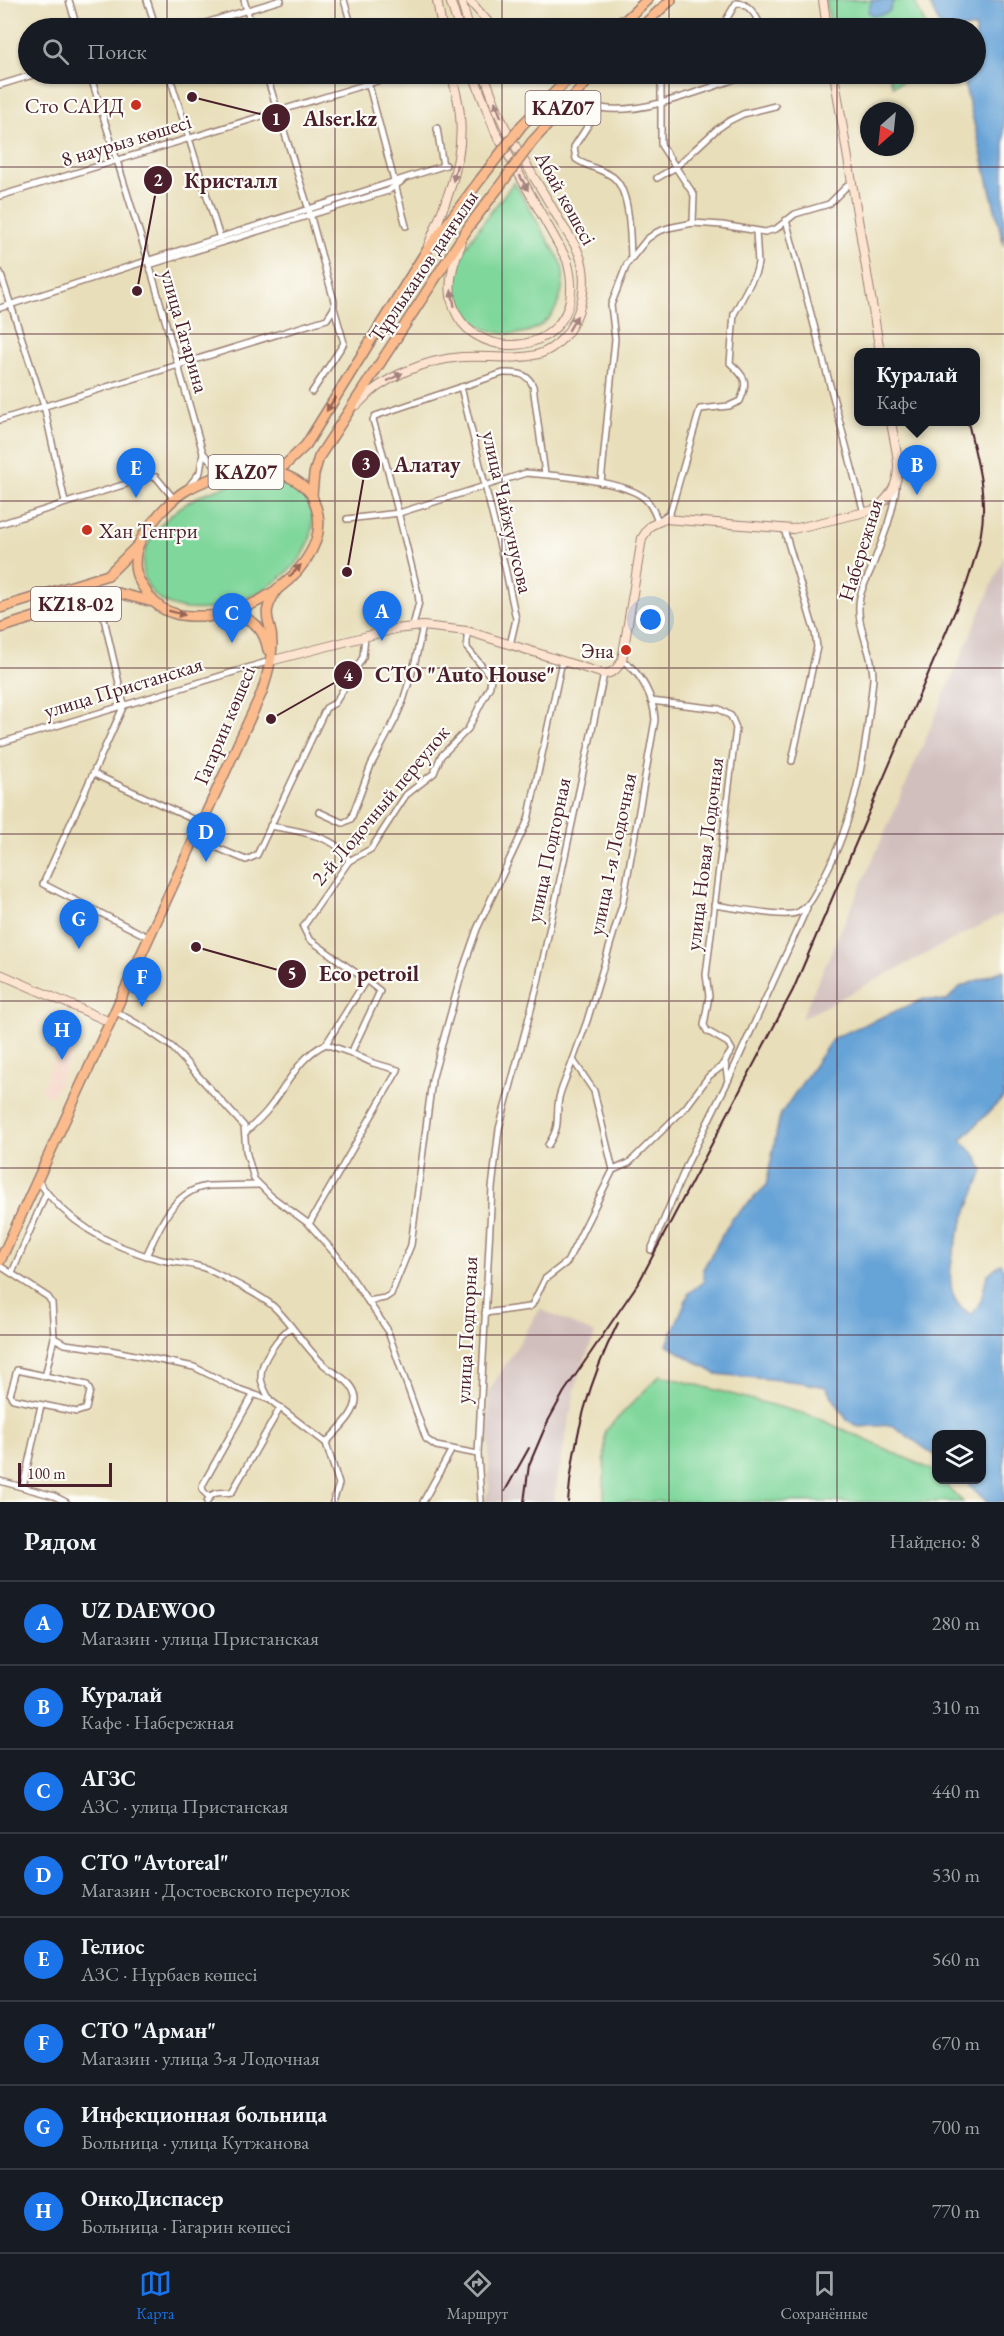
<!DOCTYPE html>
<html lang="ru">
<meta charset="utf-8">
<style>
:root{--surface:#171b24;--page:#242831;--text:#f1f3f6;--muted:#9ea1a6;--line:#363941;--accent:#1a73e8}
body{margin:0;font-family:"EB Garamond",serif;background:var(--page);color:var(--text)}
.controls{position:absolute;right:18px;bottom:18px;display:grid;overflow:hidden;border-radius:12px;box-shadow:0 2px 4px #0004}
.controls button{width:54px;height:54px;display:grid;place-items:center;padding:0;border:0;border-bottom:2px solid var(--line);background:var(--surface);color:var(--text);font:30px sans-serif}
.compass{position:absolute;left:860px;top:102px;width:54px;height:54px;border-radius:50%;background:var(--surface);box-shadow:0 2px 4px #0004;rotate:207deg}
.scale{position:absolute;left:18px;bottom:15px;width:94px;box-sizing:border-box;padding-left:6px;border:3px solid #4a1f2b;border-top:0;font-size:16px;line-height:21px;white-space:nowrap;color:#4a1f2b;-webkit-text-stroke:4px #fdfcf7;paint-order:stroke}
.you{position:absolute;left:651px;top:620px;width:21px;height:21px;margin:-15px;border:4px solid #fff;border-radius:50%;background:#1a73e8;box-shadow:0 0 0 9px #1a73e833}
.badge{display:grid;place-items:center;width:39px;height:39px;border-radius:50%;background:var(--accent);color:#fff;font-size:20px;font-weight:700}
.pin{position:absolute;translate:-50% -50px;filter:drop-shadow(0 2px 3px #0008)}
.pin::after{content:'';position:absolute;top:32px;width:21px;height:18px;background:inherit;clip-path:polygon(0 0,100% 0,50% 100%)}
.popup{position:absolute;left:854px;top:348px;width:126px;height:78px;box-sizing:border-box;display:grid;place-content:center;border-radius:12px;background:var(--surface);filter:drop-shadow(0 2px 4px #0005);font-size:20px;white-space:nowrap;color:var(--muted)}
.popup b{font-size:22px;color:var(--text)}
.popup::after{content:'';position:absolute;left:50%;top:100%;margin-left:-12px;border:12px solid transparent;border-top-color:var(--surface)}
.list{margin:0;padding:0;list-style:none}
h2{display:flex;justify-content:space-between;align-items:center;height:78px;margin:0;padding:0 24px;font-size:26px}
h2 small{font-size:20px;font-weight:400;color:var(--muted)}
.list li{display:grid;grid-template-columns:39px 1fr auto;gap:18px;align-items:center;box-sizing:border-box;height:84px;padding:0 24px;border-top:2px solid var(--line)}
.list b{display:block;font-size:22px;white-space:nowrap}
.list p{margin:0;font-size:20px;white-space:nowrap;color:var(--muted)}
.list em{font-size:20px;font-style:normal;color:var(--muted)}
.icon{flex:none;width:33px;height:33px;fill:none;stroke:currentColor;stroke-width:2;stroke-linecap:round;stroke-linejoin:round}
.map{position:relative;flex:none;width:1004px;height:1502px;overflow:hidden}
.search{position:absolute;background:var(--surface);box-shadow:0 2px 4px #0004;left:18px;right:18px;top:18px;height:66px;display:flex;align-items:center;gap:15px;box-sizing:border-box;padding:0 21px;border-radius:33px;color:var(--muted);font-size:22px}
.sheet{height:750px;background:var(--surface)}
nav{display:flex;justify-content:space-around;align-items:center;box-sizing:border-box;height:84px;border-top:2px solid var(--line);background:var(--surface);font-size:16px;color:var(--muted)}
nav a{display:grid;justify-items:center;gap:3px}
nav .on{color:var(--accent)}
.map>svg:first-child{display:block}
</style>
<div class="map">
<svg width="1004" height="1502" viewBox="0 0 1004 1502">
<rect width="100%" height="100%" fill="#fdfcf7"/>
<filter id="ink" filterUnits="userSpaceOnUse"><feTurbulence type="fractalNoise" baseFrequency=".0167" numOctaves="2"/><feDisplacementMap in="SourceGraphic" scale="12" xChannelSelector="R" yChannelSelector="G"/><feConvolveMatrix kernelMatrix="1 2 1 2 8 2 1 2 1" color-interpolation-filters="sRGB"/></filter>
<filter id="wash" filterUnits="userSpaceOnUse"><feTurbulence type="fractalNoise" baseFrequency=".008" numOctaves="4" result="noise"/><feDisplacementMap in="SourceGraphic" scale="24" xChannelSelector="R" yChannelSelector="G"/><feGaussianBlur stdDeviation="1.35" result="paint"/><feColorMatrix in="noise" values="0 0 0 0 0 0 0 0 0 0 0 0 0 0 0 0 0 1.4 0 .05"/><feComposite in="paint" operator="in"/></filter>
<g filter="url(#wash)">
<rect width="100%" height="100%" fill="#e8deb9"/>
<!-- built -->
<polygon fill="#f5d2c3" points="70,1025 83,1031 52,1097 40,1092"/>
<!-- industrial -->
<g fill="#d1bfbd">
<polygon points="1004,557 1004,913 801,1019 890,821"/>
<polygon points="540,1309 595,1334 578,1376 553,1502 484,1502 489,1489 488,1393"/>
</g>
<!-- green -->
<g fill="#80d79b" stroke="#657b63" stroke-width="1.5">
<polygon points="826,0 914,0 927,28 831,28"/>
<polygon points="888,74 921,74 893,86"/>
<path d="M514 182C525 200 535 218 546 237 551 246 559 256 562 265 565 276 563 287 560 297 543 360 443 336 455 274 460 247 497 205 514 182Z"/>
<path d="M251 480C265 480 277 480 291 486 320 499 317 540 298 561 276 587 241 605 207 609 138 616 122 555 172 514 195 494 222 486 251 480Z"/>
<polygon points="660,1375 813,1416 932,1470 936,1475 936,1480 941,1480 963,1502 604,1502 605,1431"/>
</g>
<!-- water -->
<g fill="#66a3d7" stroke="#586181" stroke-width="1.5">
<polygon points="872,0 894,0 889,12 874,16 868,12"/>
<polygon points="928,0 1004,0 1004,246 962,74 976,74 976,28 941,28"/>
<path d="M1004 970V1097L961 1140 977 1157 983 1171C971 1204 935 1272 958 1304 961 1308 968 1312 972 1315L981 1301 987 1275 1001 1263 1004 1271V1502H987L964 1480H982V1434H936V1456L892 1425 859 1427 847 1420 826 1387 799 1382 716 1374 667 1345 689 1293 704 1281 703 1269 731 1220 766 1186 780 1115 833 1038 924 999 946 1001 960 987Z"/>
</g>
</g>
<g filter="url(#ink)">
<g fill="none" stroke-linecap="round" stroke-linejoin="round">
<!-- street casing -->
<g stroke="#997e72" stroke-width="8">
<g id="street">
<polyline points="69,0 77,28"/>
<polyline points="147,0 156,28"/>
<polyline points="244,0 252,28"/>
<polyline points="344,0 352,28"/>
<polyline points="189,28 281,0"/>
<path d="M718 28 723 25 736 3C749 2 757 17 762 28"/>
<polyline points="90,74 148,260 203,453 200,472 189,486"/>
<polyline points="169,74 220,238"/>
<polyline points="366,74 406,226"/>
<polyline points="661,74 661,145 694,195 693,223"/>
<polyline points="0,85 36,74"/>
<polyline points="437,128 443,166"/>
<polyline points="657,178 676,167 716,130 729,121 743,114 775,106"/>
<polyline points="0,196 400,74"/>
<polyline points="786,220 864,513"/>
<path d="M631 258C630 237 631 191 613 177 602 169 587 167 576 159L574 147 596 113 601 108C643 116 709 87 750 74"/>
<polyline points="149,265 388,191 402,181"/>
<polyline points="0,272 44,406 65,502"/>
<polyline points="0,308 446,165"/>
<polyline points="461,387 505,567 516,619 510,645"/>
<polyline points="312,392 344,343 334,308"/>
<polyline points="0,420 327,319 334,308 334,301 309,210 266,74"/>
<polyline points="203,453 215,465 235,471"/>
<polyline points="601,483 615,339 611,305 627,264 647,239 657,232 668,228 693,223 722,225 765,232 776,229 795,214 829,204 852,181"/>
<path d="M347 519 399 513 526 473C553 475 622 481 643 497 651 503 654 512 658 521L670 513 700 409 729 406 740 401C749 381 745 377 730 363L734 314 756 272 758 263 756 231"/>
<polyline points="0,524 148,477 156,477 174,499"/>
<polyline points="784,529 815,633 817,647 792,761"/>
<polyline points="99,597 124,705 43,884 148,937"/>
<path d="M413 626 419 602 418 593 388 471 373 420 375 416 503 373C516 373 527 372 533 386L545 474"/>
<polyline points="0,743 270,661"/>
<polyline points="94,774 201,823"/>
<polyline points="319,812 343,823 351,819 371,765 395,720 403,701 415,662 423,626"/>
<path d="M270 826C294 830 340 836 349 861"/>
<polyline points="194,838 246,860 257,855 326,708 335,703 363,657 365,636"/>
<path d="M714 905C732 907 782 918 796 913 809 908 815 894 821 882 856 820 866 750 873 679 874 652 854 626 860 597 862 587 868 577 872 567 882 541 893 515 896 487"/>
<polyline points="115,1011 146,1029 172,1047 244,1126 246,1151 254,1179 271,1196 309,1224 337,1256 387,1329 426,1439 436,1446 478,1454"/>
<polyline points="326,1044 366,980 309,939 303,927 349,861 371,849 406,795 434,773 441,756 468,729 490,686 491,677 467,648 467,631"/>
<polyline points="725,1062 728,1081 807,908"/>
<path d="M246 1132C252 1126 260 1119 266 1112 286 1089 297 1057 326 1044L351 1053"/>
<path d="M548 1145C562 1124 555 1119 559 1098 562 1085 569 1072 573 1060"/>
<path d="M613 1170 594 1091 573 1060 587 1021 623 902 655 720C654 698 641 672 622 660"/>
<path d="M38 1181C68 1224 112 1248 162 1260 176 1263 193 1263 207 1269 225 1278 260 1294 274 1307 292 1324 304 1346 322 1363 333 1374 354 1380 356 1398 357 1414 335 1432 326 1443L339 1484 333 1502"/>
<polyline points="309,1224 398,1070 373,1063 351,1053 380,991 366,980"/>
<polyline points="651,1250 688,1162 728,1081"/>
<path d="M146 1256C160 1227 172 1191 208 1186L258 1185"/>
<polyline points="0,1266 48,1297 52,1303 54,1338 65,1344 110,1350 194,1367 236,1388 270,1400 326,1443"/>
<polyline points="12,1273 46,1193"/>
<polyline points="368,1301 385,1298 391,1294 411,1245 432,1080 463,969 477,929 528,820 562,661"/>
<polyline points="485,1313 529,1307 532,1305 545,1279 567,1262 613,1170 629,1163 686,1107 709,1076 721,1067 732,1050 728,1043 707,1031 704,1025 709,996 706,975 736,728 731,716 719,709 651,701"/>
<polygon points="17,1370 87,1385 90,1391 86,1409 77,1412 13,1399 10,1395"/>
<polyline points="45,1377 54,1338"/>
<path d="M270 1400C266 1392 261 1385 261 1377 260 1361 279 1336 291 1327"/>
<polyline points="0,1481 54,1496 66,1502"/>
<polyline points="23,1487 41,1405"/>
<polyline points="209,1497 203,1491 202,1486 253,1395"/>
<path d="M207 1502C213 1489 221 1494 232 1492L280 1408"/>
<polyline points="423,1502 452,1449"/>
<polyline points="481,1502 478,1454 492,1188 499,1129 537,987 604,674"/>
</g>
</g>
<!-- secondary casing -->
<g stroke="#997e72" stroke-width="10">
<g id="secondary">
<polyline points="437,0 442,28"/>
<polyline points="450,0 459,28"/>
<polyline points="461,0 469,28"/>
<polyline points="469,0 489,23 498,28"/>
<polyline points="823,0 827,28"/>
<polyline points="607,28 622,20"/>
<polyline points="834,74 880,352"/>
<path d="M461 245C404 370 601 381 567 260L495 131 473 74"/>
<path d="M428 246C445 204 465 161 460 115 459 101 454 87 452 74"/>
<path d="M357 405C382 377 425 360 462 357 487 355 514 361 539 354 576 342 593 288 579 254 575 243 567 233 561 223 543 191 523 161 506 129 497 112 491 92 484 74"/>
<path d="M270 661 395 629 423 626 467 631 604 674C614 673 618 668 622 660L642 538 650 526 665 519 793 529 874 510C909 483 897 459 891 422"/>
<polyline points="0,974 110,1022"/>
</g>
</g>
<!-- highway casing -->
<g stroke="#997e72" stroke-width="12">
<g id="highway">
<polyline points="617,28 647,0"/>
<polyline points="640,28 671,0"/>
<polyline points="522,125 573,74"/>
<polyline points="532,142 594,74"/>
<polyline points="273,472 285,465 306,445 425,253 480,180"/>
<polyline points="312,495 314,474 319,457 470,225 499,187"/>
<polyline points="0,608 108,575 137,546"/>
<path d="M208 617C227 612 248 608 264 598 294 581 329 543 316 507 314 503 313 497 311 494 281 457 220 470 185 491 175 497 169 504 161 512 146 530 131 547 136 572 138 581 144 588 149 596 183 643 255 583 268 650"/>
<polyline points="0,628 101,596 118,593 153,602"/>
<path d="M0 1261 262 692C267 677 271 662 272 646 273 617 257 620 278 588"/>
</g>
</g>
<!-- street -->
<use href="#street" stroke="#fff" stroke-width="5"/>
<!-- secondary -->
<use href="#secondary" stroke="#fde4d1" stroke-width="8"/>
<!-- highway -->
<use href="#highway" stroke="#fbbb8c" stroke-width="9"/>
<!-- rail -->
<g stroke="#4a1f2b" stroke-width="2">
<polyline points="505,1491 529,1448"/>
<path d="M524 1502 529 1465 547 1423 564 1392 639 1282 793 990 967 583C972 567 978 550 981 533 988 495 976 458 968 422"/>
<path d="M568 1502C573 1438 589 1380 618 1323"/>
</g>
<!-- highway-bridge casing -->
<g stroke="#997e72" stroke-width="12" stroke-linecap="butt">
<g id="highway-bridge">
<polyline points="480,180 522,125"/>
<polyline points="499,187 532,142"/>
</g>
</g>
<!-- highway-bridge -->
<use href="#highway-bridge" stroke="#fbbb8c" stroke-width="9"/>
</g>
<!-- one-way arrows -->
<defs><path id="oneway-solid" d="M-6-.8H1V-3.2L6.5 0L1 3.2V.8H-6Z" transform="scale(1.5)"/></defs>
<g fill="#a4827e">
<use href="#oneway-solid" transform="translate(498 109) rotate(-111)"/>
<use href="#oneway-solid" transform="translate(455 173) rotate(104)"/>
<use href="#oneway-solid" transform="translate(524 183) rotate(61)"/>
<use href="#oneway-solid" transform="translate(453 298) rotate(-100)"/>
<use href="#oneway-solid" transform="translate(573 323) rotate(-60)"/>
<use href="#oneway-solid" transform="translate(395 377) rotate(-28)"/>
</g>
<g fill="#9a6557">
<use href="#oneway-solid" transform="translate(331 404) rotate(122)"/>
<use href="#oneway-solid" transform="translate(295 571) rotate(-45)"/>
<use href="#oneway-solid" transform="translate(177 613) rotate(15)"/>
</g>
</g>
<!-- grid -->
<path fill="none" stroke="#4a1f2b" stroke-width="1.5" stroke-opacity="0.55" d="M167 0V28M335 0V28M502 0V28M669 0V28M837 0V28M167 74V1502M335 74V1502M502 74V1502M669 74V1502M837 74V1502M0 167H1004M0 334H1004M0 501H1004M0 668H1004M0 834H1004M0 1001H1004M0 1168H1004M0 1335H1004"/>
<!-- markers -->
<g fill="#c8321e" stroke="#fdfcf7" stroke-width="2">
<circle cx="136" cy="105" r="6"/>
<circle cx="87" cy="530" r="6"/>
<circle cx="626" cy="650" r="6"/>
</g>
<g text-anchor="middle" dominant-baseline="central" stroke-width="4.5" stroke-linejoin="round" paint-order="stroke">
<!-- shield labels -->
<g fill="#fdfcf7" stroke="#806168" stroke-width="1.5">
<rect x="525.5" y="91" width="75" height="34" rx="4.5"/>
<rect x="208.5" y="455" width="75" height="34" rx="4.5"/>
<rect x="31" y="587" width="90" height="34" rx="4.5"/>
</g>
<g font-size="20" font-weight="bold" fill="#4a1f2b">
<text x="563" y="108">KAZ07</text>
<text x="246" y="472">KAZ07</text>
<text x="76" y="604">KZ18-02</text>
</g>
<!-- poi labels -->
<g font-size="21" fill="#4a1f2b" stroke="#fdfcf7" text-anchor="end">
<text x="124" y="105">Сто САИД</text>
<text x="99" y="530" text-anchor="start">Хан Тенгри</text>
<text x="614" y="650">Эна</text>
</g>
<!-- street labels -->
<g font-size="21" fill="#4a1f2b" stroke="#fdfcf7">
<text transform="translate(126 140) rotate(-17)">8 наурыз көшесі</text>
<text transform="translate(566 198) rotate(61)">Абай көшесі</text>
<text transform="translate(423 266) rotate(-56)">Тұрлыханов даңғылы</text>
<text transform="translate(185 331) rotate(74)">улица Гагарина</text>
<text transform="translate(508 512) rotate(77)">улица Чайжунусова</text>
<text transform="translate(860 550) rotate(-73)">Набережная</text>
<text transform="translate(123 687) rotate(-17)">улица Пристанская</text>
<text transform="translate(224 725) rotate(-67)">Гагарин көшесі</text>
<text transform="translate(380 805) rotate(-50)">2-й Лодочный переулок</text>
<text transform="translate(548 850) rotate(-78)">улица Подгорная</text>
<text transform="translate(612 854) rotate(-78)">улица 1-я Лодочная</text>
<text transform="translate(704 854) rotate(-83)">улица Новая Лодочная</text>
<text transform="translate(466 1330) rotate(-87)">улица Подгорная</text>
</g>
</g>
<!-- callouts -->
<path fill="none" stroke="#4a1f2b" stroke-width="2" d="M192 97L276 118M137 291L158 180M347 572L366 464M271 719L348 675M196 947L292 974"/>
<g fill="#4a1f2b" stroke="#fdfcf7" stroke-width="2">
<circle cx="192" cy="97" r="6"/>
<circle cx="137" cy="291" r="6"/>
<circle cx="347" cy="572" r="6"/>
<circle cx="271" cy="719" r="6"/>
<circle cx="196" cy="947" r="6"/>
<circle cx="276" cy="118" r="15"/>
<circle cx="158" cy="180" r="15"/>
<circle cx="366" cy="464" r="15"/>
<circle cx="348" cy="675" r="15"/>
<circle cx="292" cy="974" r="15"/>
</g>
<g font-size="18" text-anchor="middle" font-weight="bold" fill="#fff">
<text x="276" y="125">1</text>
<text x="158" y="186">2</text>
<text x="366" y="470">3</text>
<text x="348" y="681">4</text>
<text x="292" y="980">5</text>
</g>
<g font-size="22" text-anchor="middle" font-weight="bold" fill="#4a1f2b" stroke="#fdfcf7" stroke-width="4.5" stroke-linejoin="round" paint-order="stroke">
<text x="340" y="126">Alser.kz</text>
<text x="231" y="188">Кристалл</text>
<text x="427" y="472">Алатау</text>
<text x="465" y="682">СТО "Auto House"</text>
<text x="369" y="981">Eco petroil</text>
</g>
</svg>
<div class="controls">
<button><svg class="icon" aria-label="layers" viewBox="0 0 24 24"><path d="M12 4l9 5-9 5-9-5zM3 14l9 5 9-5"/></svg></button>
</div>
<svg class="compass" viewBox="-18 -18 36 36"><path d="M0-13l5 13h-10z" fill="#e53935"/><path d="M0 13l5-13h-10z" fill="#9ea1a6"/></svg>
<div class="scale">100 m</div>
<div class="you"></div>
<div class="pin badge" style="left:382px;top:641px">A</div>
<div class="pin badge" style="left:917px;top:495px">B</div>
<div class="popup"><b>Куралай</b>Кафе</div>
<div class="pin badge" style="left:232px;top:643px">C</div>
<div class="pin badge" style="left:206px;top:862px">D</div>
<div class="pin badge" style="left:136px;top:498px">E</div>
<div class="pin badge" style="left:142px;top:1007px">F</div>
<div class="pin badge" style="left:79px;top:949px">G</div>
<div class="pin badge" style="left:62px;top:1060px">H</div>
<div class="search"><svg class="icon" aria-label="search" viewBox="0 0 24 24"><circle cx="10" cy="10" r="6"/><path d="M15 15l6 6"/></svg>Поиск</div>
</div>
<section class="sheet">
<h2>Рядом<small>Найдено: 8</small></h2>
<ul class="list">
<li><span class="badge">A</span><div><b>UZ DAEWOO</b><p>Магазин · улица Пристанская</p></div><em>280 m</em></li>
<li><span class="badge">B</span><div><b>Куралай</b><p>Кафе · Набережная</p></div><em>310 m</em></li>
<li><span class="badge">C</span><div><b>АГЗС</b><p>АЗС · улица Пристанская</p></div><em>440 m</em></li>
<li><span class="badge">D</span><div><b>СТО &quot;Avtoreal&quot;</b><p>Магазин · Достоевского переулок</p></div><em>530 m</em></li>
<li><span class="badge">E</span><div><b>Гелиос</b><p>АЗС · Нұрбаев көшесі</p></div><em>560 m</em></li>
<li><span class="badge">F</span><div><b>СТО &quot;Арман&quot;</b><p>Магазин · улица 3-я Лодочная</p></div><em>670 m</em></li>
<li><span class="badge">G</span><div><b>Инфекционная больница</b><p>Больница · улица Кутжанова</p></div><em>700 m</em></li>
<li><span class="badge">H</span><div><b>ОнкоДиспасер</b><p>Больница · Гагарин көшесі</p></div><em>770 m</em></li>
</ul>
</section>
<nav>
<a class="on"><svg class="icon" aria-label="map" viewBox="0 0 24 24"><path d="M3 6l6-2 6 2 6-2v14l-6 2-6-2-6 2zM9 4v14M15 6v14"/></svg>Карта</a>
<a><svg class="icon" aria-label="directions" viewBox="0 0 24 24"><path d="M12 3l9 9-9 9-9-9zM9 14v-3h6M13 9l2 2-2 2"/></svg>Маршрут</a>
<a><svg class="icon" aria-label="saved" viewBox="0 0 24 24"><path d="M7 4h10v16l-5-4-5 4z"/></svg>Сохранённые</a>
</nav>
